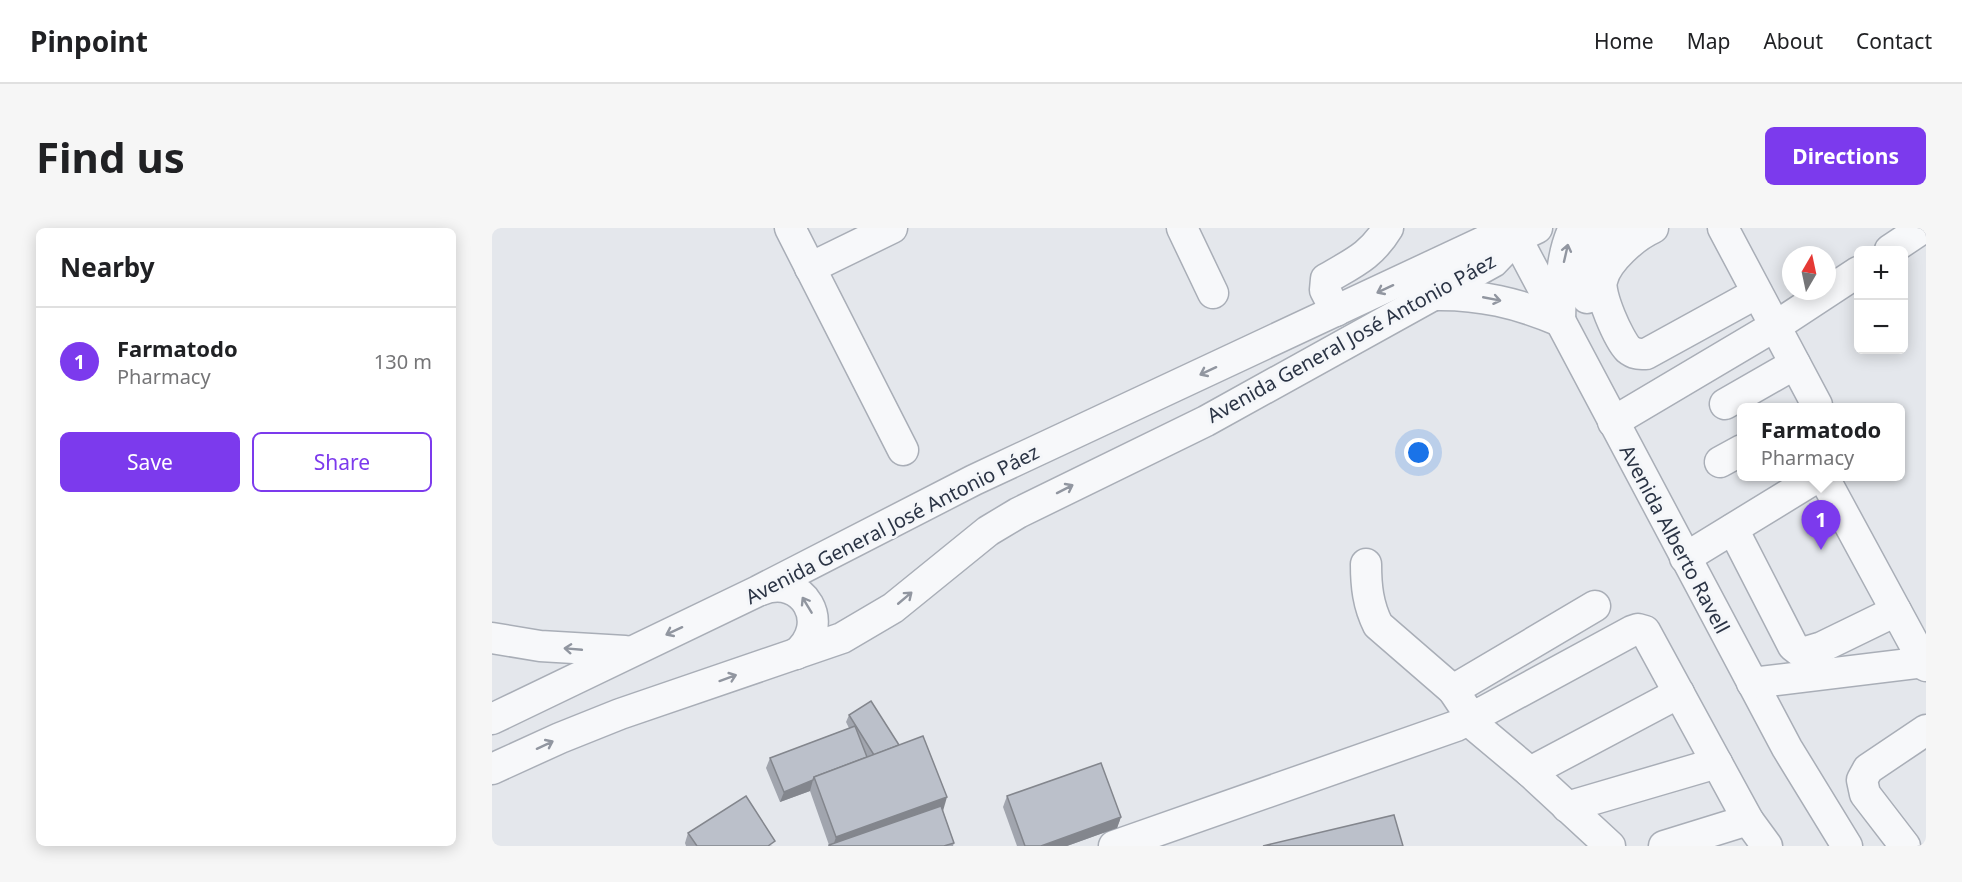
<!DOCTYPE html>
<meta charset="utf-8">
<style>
:root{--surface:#fff;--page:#f6f6f6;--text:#202124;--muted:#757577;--line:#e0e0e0;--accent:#7c3aed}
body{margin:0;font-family:"Noto Sans",sans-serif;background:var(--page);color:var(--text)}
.controls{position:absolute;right:18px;top:18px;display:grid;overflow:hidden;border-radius:9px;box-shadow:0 3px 15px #0003}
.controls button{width:54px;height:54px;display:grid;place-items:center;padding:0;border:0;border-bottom:2px solid var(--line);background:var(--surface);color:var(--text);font:30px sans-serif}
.compass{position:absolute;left:1290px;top:18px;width:54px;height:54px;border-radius:50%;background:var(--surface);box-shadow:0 3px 15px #0003;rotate:9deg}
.you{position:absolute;left:927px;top:225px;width:21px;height:21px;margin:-15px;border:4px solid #fff;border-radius:50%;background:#1a73e8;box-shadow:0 0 0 9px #1a73e833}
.badge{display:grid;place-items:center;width:39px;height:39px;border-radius:50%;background:var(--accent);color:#fff;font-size:20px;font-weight:700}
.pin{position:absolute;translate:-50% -50px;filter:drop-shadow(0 2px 3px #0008)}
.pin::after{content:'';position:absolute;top:32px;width:21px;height:18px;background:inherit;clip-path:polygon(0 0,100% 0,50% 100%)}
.popup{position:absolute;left:1245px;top:175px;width:168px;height:78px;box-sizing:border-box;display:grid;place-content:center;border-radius:9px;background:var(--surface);filter:drop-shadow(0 2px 4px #0005);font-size:20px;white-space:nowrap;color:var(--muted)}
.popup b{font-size:22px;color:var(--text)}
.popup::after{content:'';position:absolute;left:50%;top:100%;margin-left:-12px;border:12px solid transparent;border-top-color:var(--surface)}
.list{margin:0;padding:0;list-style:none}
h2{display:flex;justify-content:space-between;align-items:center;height:78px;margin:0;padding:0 24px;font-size:26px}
h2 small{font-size:20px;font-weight:400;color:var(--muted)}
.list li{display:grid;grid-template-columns:39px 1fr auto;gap:18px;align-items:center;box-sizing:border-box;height:108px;padding:0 24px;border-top:2px solid var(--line)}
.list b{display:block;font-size:22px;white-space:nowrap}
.list p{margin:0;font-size:20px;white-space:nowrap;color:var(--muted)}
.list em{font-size:20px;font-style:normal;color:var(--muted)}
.actions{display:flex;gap:12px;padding:18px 24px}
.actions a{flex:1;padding:14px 0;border:2px solid var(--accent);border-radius:9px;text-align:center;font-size:21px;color:var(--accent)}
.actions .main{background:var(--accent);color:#fff}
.map{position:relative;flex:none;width:1434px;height:618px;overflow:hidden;border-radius:9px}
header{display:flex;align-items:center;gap:36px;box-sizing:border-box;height:84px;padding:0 30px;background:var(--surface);border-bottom:2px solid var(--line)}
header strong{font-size:28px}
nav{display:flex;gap:33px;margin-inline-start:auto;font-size:21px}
.intro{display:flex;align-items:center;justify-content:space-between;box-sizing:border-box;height:144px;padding:0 36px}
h1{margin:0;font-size:42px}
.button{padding:15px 27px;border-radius:9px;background:var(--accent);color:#fff;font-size:21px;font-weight:700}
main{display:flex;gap:36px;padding:0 36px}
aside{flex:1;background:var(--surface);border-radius:9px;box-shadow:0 3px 15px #0003}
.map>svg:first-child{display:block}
</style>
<header>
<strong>Pinpoint</strong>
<nav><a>Home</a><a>Map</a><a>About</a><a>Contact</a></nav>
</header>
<div class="intro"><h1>Find us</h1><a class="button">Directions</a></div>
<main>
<aside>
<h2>Nearby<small></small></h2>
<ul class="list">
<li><span class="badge">1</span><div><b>Farmatodo</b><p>Pharmacy</p></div><em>130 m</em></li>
</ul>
<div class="actions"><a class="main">Save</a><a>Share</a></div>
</aside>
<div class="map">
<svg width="1434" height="618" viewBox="0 0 1434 618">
<rect width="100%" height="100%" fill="#e4e7ec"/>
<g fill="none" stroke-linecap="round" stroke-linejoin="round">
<!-- minor casing -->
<g stroke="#a9aeb7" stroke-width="33">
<g id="minor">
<polyline points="298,0 411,222"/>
<polyline points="690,0 721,65"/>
<polyline points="1019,0 1295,520 1355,618"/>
<path d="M1161 0C1143 8 1114 33 1110 53 1106 65 1127 112 1136 121 1142 126 1147 126 1154 126L1265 65"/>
<polyline points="1231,0 1325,177"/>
<polyline points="1398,22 1431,0"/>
<polyline points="318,40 400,0"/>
<path d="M942 67C987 66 1026 75 1068 93 1069 62 1068 28 1082 0"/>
<path d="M1095 70C1095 51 1093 22 1108 6 1111 4 1117 2 1120 0"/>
<path d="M844 83 833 62 834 51C861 35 879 28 896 0"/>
<polyline points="1233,176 1303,136"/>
<polyline points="1121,194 1293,92 1366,44"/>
<polyline points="1228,234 1250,222"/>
<polyline points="1331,248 1434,438"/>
<polyline points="1241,301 1301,418 1310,425 1330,419 1404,383"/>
<polyline points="1193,330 1327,248"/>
<path d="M874 336C874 358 876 377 886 397L961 462 977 486 976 492 1140 403 1146 401 1153 403 1256 592 1275 618"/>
<path d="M269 362C311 345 341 396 304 426"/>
<polyline points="0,410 48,418 133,423"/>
<polyline points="1260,455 1434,434"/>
<polyline points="961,462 1103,378"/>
<polyline points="0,491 266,363 482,252 993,13 1024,10 1045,0"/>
<polyline points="0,541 68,510 128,486 350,410 401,380 496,303 526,285 714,193 1001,34 1024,10"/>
<polyline points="1038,544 1187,465"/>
<polyline points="1075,579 1225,535"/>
<polyline points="622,618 964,498 976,492 1038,544 1118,618"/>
<polyline points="1172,618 1256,592"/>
<polyline points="1413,618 1373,566 1370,552 1376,541 1434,502"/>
</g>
</g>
<!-- minor -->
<use href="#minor" stroke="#f7f8fa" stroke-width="30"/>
</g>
<!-- wall -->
<g fill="#a1a5ae">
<polygon points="357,487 407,517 451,583 462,615 461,618 336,618 337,617 318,563 288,574 274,540 278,530 357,500 354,494"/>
<polygon points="515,568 629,589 625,600 575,618 525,618 511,579"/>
<polygon points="196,605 281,618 194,618 193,615"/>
</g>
<!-- shaded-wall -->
<g fill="#83868d">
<polygon points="321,552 318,563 288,574 292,564"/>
<polygon points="455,569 451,583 341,618 344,609"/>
<polygon points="629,589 625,600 575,618 549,618"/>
</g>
<!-- building -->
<g fill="#bbc0ca" stroke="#83868d" stroke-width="1.5">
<polygon points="379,473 407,517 382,527 357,487"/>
<polygon points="363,498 375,529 322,549 321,552 292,564 278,530"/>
<polygon points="431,508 455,569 344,609 322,549"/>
<polygon points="609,535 629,589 549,618 533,618 515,568"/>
<polygon points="254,568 283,613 276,618 205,618 196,605"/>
<polygon points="449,578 462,615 452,618 337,618 337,617"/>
<polygon points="902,587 911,618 771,618"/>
</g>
<!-- one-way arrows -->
<defs><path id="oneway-shaft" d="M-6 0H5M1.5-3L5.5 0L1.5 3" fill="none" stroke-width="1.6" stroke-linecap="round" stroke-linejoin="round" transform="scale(1.5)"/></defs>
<g stroke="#9196a0">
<use href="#oneway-shaft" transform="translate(1074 25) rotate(-77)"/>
<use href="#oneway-shaft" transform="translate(893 61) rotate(155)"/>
<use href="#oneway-shaft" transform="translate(1000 71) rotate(11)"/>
<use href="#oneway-shaft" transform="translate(716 143) rotate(155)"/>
<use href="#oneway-shaft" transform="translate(573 261) rotate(-27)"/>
<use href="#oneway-shaft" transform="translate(413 370) rotate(-40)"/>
<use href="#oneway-shaft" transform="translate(315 377) rotate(-121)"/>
<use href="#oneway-shaft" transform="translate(182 403) rotate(155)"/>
<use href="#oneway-shaft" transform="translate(81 421) rotate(-175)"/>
<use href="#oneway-shaft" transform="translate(236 450) rotate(-20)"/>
<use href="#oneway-shaft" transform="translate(53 517) rotate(-25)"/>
</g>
<g text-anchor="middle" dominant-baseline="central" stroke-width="6" stroke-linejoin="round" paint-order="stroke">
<!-- street labels -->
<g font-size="20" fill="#2b3445" stroke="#f4f6f9">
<text transform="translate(859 110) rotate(-29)">Avenida General José Antonio Páez</text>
<text transform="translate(400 296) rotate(-27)">Avenida General José Antonio Páez</text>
<text transform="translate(1183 311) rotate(62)">Avenida Alberto Ravell</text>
</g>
</g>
</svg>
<div class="controls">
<button>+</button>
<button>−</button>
</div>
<svg class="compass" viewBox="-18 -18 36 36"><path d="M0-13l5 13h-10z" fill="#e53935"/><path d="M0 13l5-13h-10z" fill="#757577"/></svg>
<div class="you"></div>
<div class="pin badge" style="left:1329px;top:322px">1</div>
<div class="popup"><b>Farmatodo</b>Pharmacy</div>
</div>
</main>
